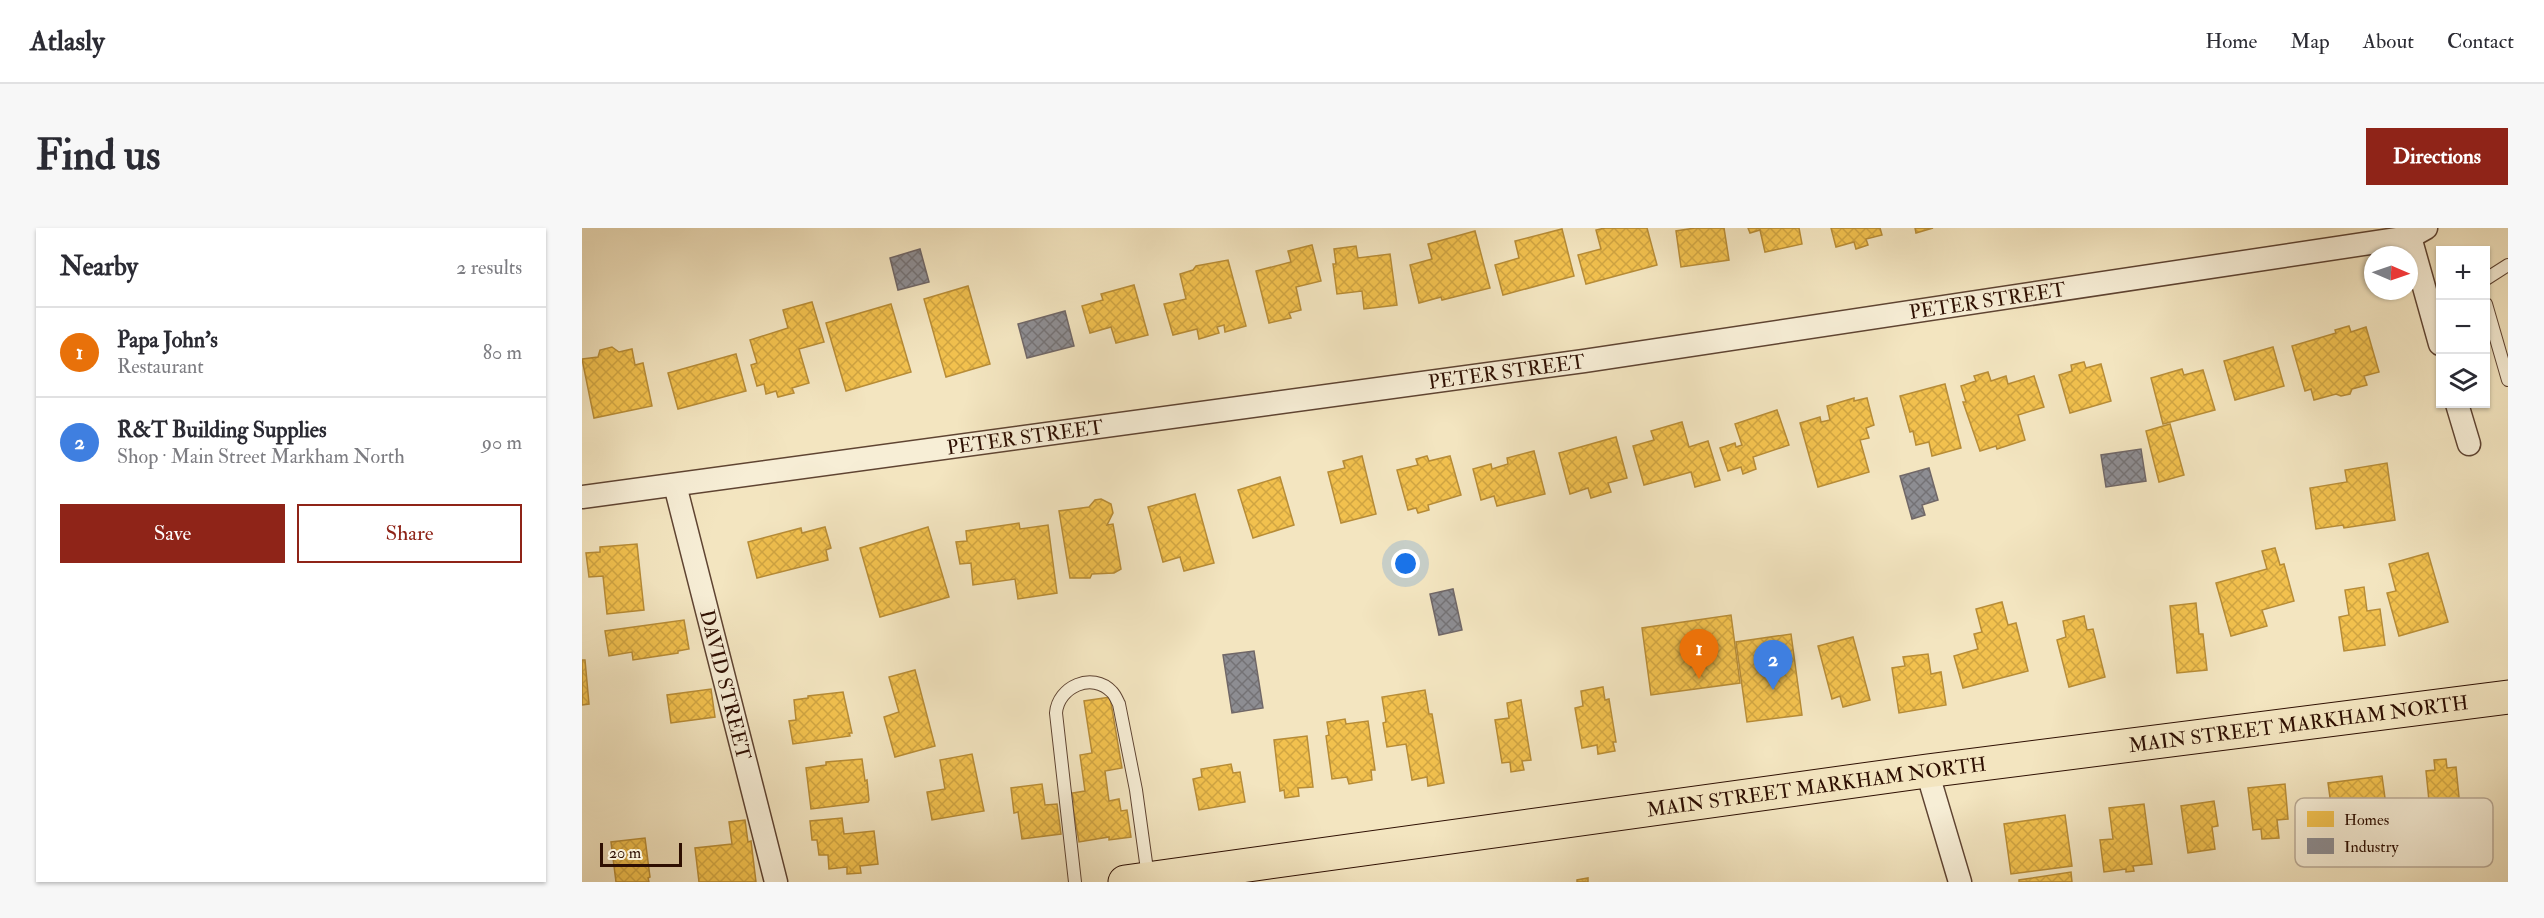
<!DOCTYPE html>
<meta charset="utf-8">
<style>
:root{--surface:#fff;--page:#f7f7f7;--text:#2b2b33;--muted:#7c7c81;--line:#e1e1e2;--accent:#8f2418}
body{margin:0;font-family:"IM FELL Double Pica",serif;background:var(--page);color:var(--text)}
.controls{position:absolute;right:18px;top:18px;display:grid;overflow:hidden;border-radius:0px;box-shadow:0 2px 4px #0004}
.controls button{width:54px;height:54px;display:grid;place-items:center;padding:0;border:0;border-bottom:2px solid var(--line);background:var(--surface);color:var(--text);font:30px sans-serif}
.compass{position:absolute;left:1782px;top:18px;width:54px;height:54px;border-radius:50%;background:var(--surface);box-shadow:0 2px 4px #0004;rotate:92deg}
.scale{position:absolute;left:18px;bottom:15px;width:82px;box-sizing:border-box;padding-left:6px;border:3px solid #2e0f02;border-top:0;font-size:16px;line-height:21px;white-space:nowrap;color:#2e0f02;-webkit-text-stroke:4px #f7eed6;paint-order:stroke}
.you{position:absolute;left:824px;top:336px;width:21px;height:21px;margin:-15px;border:4px solid #fff;border-radius:50%;background:#1a73e8;box-shadow:0 0 0 9px #1a73e833}
.badge{display:grid;place-items:center;width:39px;height:39px;border-radius:50%;background:var(--accent);color:#fff;font-size:20px;font-weight:700}
.pin{position:absolute;translate:-50% -50px;filter:drop-shadow(0 2px 3px #0008)}
.pin::after{content:'';position:absolute;top:32px;width:21px;height:18px;background:inherit;clip-path:polygon(0 0,100% 0,50% 100%)}
.list{margin:0;padding:0;list-style:none}
h2{display:flex;justify-content:space-between;align-items:center;height:78px;margin:0;padding:0 24px;font-size:26px}
h2 small{font-size:20px;font-weight:400;color:var(--muted)}
.list li{display:grid;grid-template-columns:39px 1fr auto;gap:18px;align-items:center;box-sizing:border-box;height:90px;padding:0 24px;border-top:2px solid var(--line)}
.list b{display:block;font-size:22px;white-space:nowrap}
.list p{margin:0;font-size:20px;white-space:nowrap;color:var(--muted)}
.list em{font-size:20px;font-style:normal;color:var(--muted)}
.actions{display:flex;gap:12px;padding:18px 24px}
.actions a{flex:1;padding:14px 0;border:2px solid var(--accent);border-radius:0px;text-align:center;font-size:21px;color:var(--accent)}
.actions .main{background:var(--accent);color:#fff}
.icon{flex:none;width:33px;height:33px;fill:none;stroke:currentColor;stroke-width:2;stroke-linecap:round;stroke-linejoin:round}
.map{position:relative;flex:none;width:1926px;height:654px;overflow:hidden;border-radius:0px}
header{display:flex;align-items:center;gap:36px;box-sizing:border-box;height:84px;padding:0 30px;background:var(--surface);border-bottom:2px solid var(--line)}
header strong{font-size:28px}
nav{display:flex;gap:33px;margin-inline-start:auto;font-size:21px}
.intro{display:flex;align-items:center;justify-content:space-between;box-sizing:border-box;height:144px;padding:0 36px}
h1{margin:0;font-size:42px}
.button{padding:15px 27px;border-radius:0px;background:var(--accent);color:#fff;font-size:21px;font-weight:700}
main{display:flex;gap:36px;padding:0 36px}
aside{flex:1;background:var(--surface);border-radius:0px;box-shadow:0 2px 4px #0004}
.map>svg:first-child{display:block}
</style>
<header>
<strong>Atlasly</strong>
<nav><a>Home</a><a>Map</a><a>About</a><a>Contact</a></nav>
</header>
<div class="intro"><h1>Find us</h1><a class="button">Directions</a></div>
<main>
<aside>
<h2>Nearby<small>2 results</small></h2>
<ul class="list">
<li><span class="badge" style="background:#e8710a">1</span><div><b>Papa John's</b><p>Restaurant</p></div><em>80 m</em></li>
<li><span class="badge" style="background:#3f7fe0">2</span><div><b>R&amp;T Building Supplies</b><p>Shop · Main Street Markham North</p></div><em>90 m</em></li>
</ul>
<div class="actions"><a class="main">Save</a><a>Share</a></div>
</aside>
<div class="map">
<svg width="1926" height="654" viewBox="0 0 1926 654">
<defs>
<pattern id="homes-cross-hatch" width="8" height="8" patternUnits="userSpaceOnUse" patternTransform="scale(1.5)"><rect width="8" height="8" fill="#f2c14e"/><path d="M0 0l8 8M0 8l8-8" fill="none" stroke="#d0a542"/></pattern>
<pattern id="industry-cross-hatch" width="8" height="8" patternUnits="userSpaceOnUse" patternTransform="scale(1.5)"><rect width="8" height="8" fill="#8d8d92"/><path d="M0 0l8 8M0 8l8-8" fill="none" stroke="#747275"/></pattern>
</defs>
<rect width="100%" height="100%" fill="#f3e5c0"/>
<filter id="stains"><feTurbulence type="fractalNoise" baseFrequency=".00333" numOctaves="4"/><feColorMatrix values="0 0 0 0 .2 0 0 0 0 .09 0 0 0 0 .02 0 0 0 .5 -.17"/></filter>
<radialGradient id="worn" r=".72"><stop offset=".6" stop-color="#630" stop-opacity="0"/><stop offset="1" stop-color="#630" stop-opacity=".3"/></radialGradient>
<!-- homes -->
<g fill="url(#homes-cross-hatch)" stroke="#b78c37" stroke-width="1.5">
<polygon points="1023,0 1065,0 1075,37 1004,56 996,27 1019,21 1014,2"/>
<polygon points="1113,0 1142,0 1147,32 1099,39 1094,3"/>
<polygon points="1166,0 1217,0 1220,16 1183,24 1178,2 1168,5"/>
<polygon points="1249,0 1298,0 1300,7 1284,11 1286,17 1274,21 1272,14 1254,19"/>
<polygon points="1333,0 1351,0 1334,5"/>
<polygon points="980,1 992,48 921,67 913,37 937,30 933,13"/>
<polygon points="893,3 908,60 860,72 859,69 837,75 828,37 850,31 846,16"/>
<polygon points="730,17 739,53 714,59 719,82 707,85 709,90 687,95 674,43 709,34 706,23"/>
<polygon points="774,18 776,30 808,26 815,77 782,81 780,63 755,66 751,36 754,36 752,21"/>
<polygon points="646,32 664,98 643,104 642,97 635,99 637,105 617,111 615,101 591,107 582,76 604,71 598,46 611,42 614,38"/>
<polygon points="552,57 566,107 534,115 529,99 508,105 500,78 521,72 519,66"/>
<polygon points="386,58 408,136 364,149 342,71"/>
<polygon points="230,74 242,114 217,121 227,155 210,160 212,165 196,169 194,163 184,166 182,156 175,158 169,137 175,135 168,112 206,100 201,82"/>
<polygon points="309,76 329,144 264,163 244,95"/>
<polygon points="1767,98 1769,104 1784,99 1797,144 1782,148 1785,157 1770,161 1768,166 1759,168 1754,166 1732,172 1729,161 1723,163 1710,118 1754,105 1753,102"/>
<polygon points="30,119 37,124 50,121 53,137 61,135 70,178 12,190 0,131 16,129 18,122"/>
<polygon points="1691,119 1702,158 1653,172 1642,133"/>
<polygon points="154,126 164,163 96,181 86,145"/>
<polygon points="1502,134 1504,140 1519,136 1529,173 1488,185 1477,147 1490,143 1489,137"/>
<polygon points="1600,141 1602,147 1621,142 1633,182 1581,196 1569,150"/>
<polygon points="1406,144 1409,153 1424,148 1426,156 1452,148 1462,179 1436,187 1443,212 1415,221 1414,218 1398,223 1381,174 1384,174 1379,158 1394,153 1392,148"/>
<polygon points="1363,156 1379,220 1350,228 1347,214 1334,217 1331,203 1328,204 1318,168"/>
<polygon points="1272,170 1272,173 1285,170 1292,197 1284,200 1287,210 1278,212 1287,244 1236,259 1218,195 1238,189 1239,194 1248,192 1245,178"/>
<polygon points="1195,182 1207,217 1171,229 1174,241 1161,246 1159,239 1146,243 1138,220 1153,215 1154,219 1160,217 1153,196"/>
<polygon points="1100,194 1107,219 1126,213 1138,252 1113,259 1109,244 1062,257 1051,218 1072,212 1069,203"/>
<polygon points="1588,196 1602,247 1577,254 1564,203"/>
<polygon points="1034,209 1045,250 1026,255 1029,264 1009,270 1006,260 988,266 977,225"/>
<polygon points="952,223 963,266 915,278 912,268 899,272 891,241 909,236 910,241 926,236 925,230"/>
<polygon points="780,228 794,286 759,295 746,244 763,240 761,233"/>
<polygon points="845,228 847,233 868,228 879,267 846,277 847,282 836,285 834,280 826,282 815,242 836,237 834,231"/>
<polygon points="1805,235 1813,292 1762,300 1761,297 1734,301 1728,260 1765,254 1763,242"/>
<polygon points="698,249 712,297 671,310 656,262"/>
<polygon points="613,266 632,335 602,343 598,329 581,334 566,279"/>
<polygon points="519,271 529,276 531,285 525,297 531,296 539,341 532,345 510,346 508,350 488,350 477,283 507,279 513,272"/>
<polygon points="437,295 438,301 466,297 475,365 436,371 433,351 391,357 389,335 378,336 374,314 385,313 384,303"/>
<polygon points="243,299 249,320 244,322 246,332 175,350 166,314 219,300 220,305"/>
<polygon points="346,299 367,369 298,389 278,320"/>
<polygon points="55,316 62,382 25,386 21,348 7,349 4,325 18,324 18,319"/>
<polygon points="1693,320 1698,337 1702,336 1712,373 1680,382 1685,398 1649,408 1634,355 1685,341 1680,323"/>
<polygon points="1846,325 1866,394 1817,408 1805,365 1814,363 1807,336"/>
<polygon points="1782,359 1785,383 1798,381 1803,417 1762,423 1757,389 1767,387 1763,362"/>
<polygon points="1420,374 1426,397 1434,395 1446,443 1381,460 1372,428 1396,421 1392,406 1400,404 1394,381"/>
<polygon points="1614,375 1617,406 1621,406 1625,442 1595,445 1588,378"/>
<polygon points="1149,387 1158,455 1069,467 1060,400"/>
<polygon points="1502,388 1505,402 1511,401 1523,449 1487,459 1475,412 1484,409 1481,393"/>
<polygon points="102,392 107,421 96,423 96,425 51,432 50,424 27,428 23,403"/>
<polygon points="1209,406 1220,487 1165,494 1154,414"/>
<polygon points="1271,409 1288,472 1261,479 1258,468 1250,471 1236,418"/>
<polygon points="1346,426 1349,446 1359,444 1364,477 1317,485 1310,440 1323,438 1321,429"/>
<polygon points="0,432 3,432 7,476 0,477"/>
<polygon points="333,442 353,518 313,529 302,489 317,484 307,449"/>
<polygon points="1021,459 1023,472 1027,471 1034,514 1031,514 1033,523 1016,526 1015,517 1000,520 993,480 1001,478 999,463"/>
<polygon points="129,461 133,489 89,495 85,467"/>
<polygon points="843,462 847,486 850,486 862,555 846,558 845,549 830,552 824,516 805,519 801,495 804,494 800,469"/>
<polygon points="261,464 270,505 267,505 268,508 211,516 207,493 214,492 212,472 226,470 226,468"/>
<polygon points="528,469 540,540 523,543 527,573 537,571 539,583 545,582 549,609 527,612 527,609 497,614 490,574 492,574 490,565 503,563 498,527 510,525 502,473"/>
<polygon points="939,472 949,532 940,533 942,542 929,544 928,534 920,535 913,492 927,490 925,475"/>
<polygon points="763,491 764,496 786,493 793,542 789,542 790,552 767,556 765,549 750,551 744,508 747,507 745,494"/>
<polygon points="725,508 731,559 716,560 717,568 703,570 702,562 698,563 692,512"/>
<polygon points="390,526 402,583 350,592 345,564 363,561 358,532"/>
<polygon points="280,531 283,553 285,552 287,572 286,574 229,581 224,540 244,537 244,534"/>
<polygon points="1864,531 1865,540 1874,539 1878,579 1848,583 1844,543 1853,542 1852,532"/>
<polygon points="649,536 651,545 658,544 663,574 617,582 611,551 620,549 619,541"/>
<polygon points="1800,548 1811,629 1757,636 1746,555"/>
<polygon points="460,556 463,577 475,576 479,606 440,611 436,584 432,585 429,560"/>
<polygon points="1703,556 1706,591 1695,592 1697,610 1680,611 1679,601 1671,602 1666,560"/>
<polygon points="1632,573 1636,598 1630,599 1633,621 1606,625 1599,578"/>
<polygon points="1562,576 1570,636 1551,638 1552,643 1544,644 1544,641 1522,644 1518,612 1531,611 1527,580"/>
<polygon points="1483,587 1490,638 1429,646 1422,596"/>
<polygon points="260,590 262,606 292,603 296,636 278,638 279,645 265,646 265,639 247,641 246,627 237,627 235,612 230,612 228,593"/>
<polygon points="163,592 166,614 169,613 174,654 117,654 113,620 150,616 147,594"/>
<polygon points="63,610 68,649 66,650 67,654 34,654 29,614"/>
<polygon points="1489,644 1490,654 1437,654 1437,652"/>
<polygon points="1006,650 1006,654 995,654 995,652"/>
</g>
<!-- industry -->
<g fill="url(#industry-cross-hatch)" stroke="#706767" stroke-width="1.5">
<polygon points="338,21 347,54 316,62 308,30"/>
<polygon points="483,83 492,118 445,130 436,96"/>
<polygon points="1559,221 1564,253 1524,259 1519,227"/>
<polygon points="1347,240 1356,272 1340,277 1343,287 1330,291 1318,248"/>
<polygon points="871,361 880,402 857,407 848,366"/>
<polygon points="672,423 681,480 650,485 641,427"/>
</g>
<g fill="none" stroke-linecap="round" stroke-linejoin="round">
<!-- service casing -->
<g stroke="#5f4432" stroke-width="14">
<g id="service">
<polyline points="1904,51 1926,37"/>
<polyline points="1904,76 1926,152"/>
<path d="M493 654 474 485C476 459 510 443 530 464 533 467 535 472 537 476L554 562 566 649"/>
</g>
</g>
<!-- minor casing -->
<g stroke="#5f4432" stroke-width="25">
<g id="minor">
<polyline points="1828,9 1858,116"/>
<polyline points="1875,176 1887,216"/>
<path id="s1" d="M93 257 194 654"/>
<path id="s2" d="M0 269 1002 133 1828 9 1844 0"/>
<polyline points="1345,543 1378,654"/>
</g>
</g>
<!-- primary casing -->
<g stroke="#2e0f02" stroke-width="35">
<g id="primary">
<path id="s3" d="M543 654 1345 543 1926 469"/>
</g>
</g>
<!-- service -->
<use href="#service" stroke="#f7eed6" stroke-width="12"/>
<!-- minor -->
<use href="#minor" stroke="#f7eed6" stroke-width="22"/>
<!-- primary -->
<use href="#primary" stroke="#f3e5c0" stroke-width="33"/>
</g>
<g text-anchor="middle" dominant-baseline="central" stroke-width="6" stroke-linejoin="round" paint-order="stroke">
<!-- street labels -->
<g font-size="20" fill="#2e0f02" stroke="#f7eed6">
<text stroke="none"><textPath href="#s2" startOffset="1419">PETER STREET</textPath></text>
<text stroke="none"><textPath href="#s2" startOffset="933">PETER STREET</textPath></text>
<text stroke="none"><textPath href="#s2" startOffset="447">PETER STREET</textPath></text>
<text stroke="none"><textPath href="#s1" startOffset="206">DAVID STREET</textPath></text>
<text stroke="none"><textPath href="#s3" startOffset="1184">MAIN STREET MARKHAM NORTH</textPath></text>
<text stroke="none"><textPath href="#s3" startOffset="698">MAIN STREET MARKHAM NORTH</textPath></text>
</g>
</g>
<!-- legend -->
<rect x="1713" y="570" width="198" height="69" rx="9" fill="#f7eed6" stroke="#bbab96" stroke-width="1.5"/>
<rect x="1725" y="583" width="27" height="16" fill="#f2c14e"/>
<rect x="1725" y="610" width="27" height="16" fill="#8d8d92"/>
<g font-size="16" fill="#2e0f02">
<text x="1762" y="597">Homes</text>
<text x="1762" y="624">Industry</text>
</g>
<rect width="100%" height="100%" filter="url(#stains)"/>
<rect width="100%" height="100%" fill="url(#worn)"/>
</svg>
<div class="controls">
<button>+</button>
<button>−</button>
<button><svg class="icon" aria-label="layers" viewBox="0 0 24 24"><path d="M12 4l9 5-9 5-9-5zM3 14l9 5 9-5"/></svg></button>
</div>
<svg class="compass" viewBox="-18 -18 36 36"><path d="M0-13l5 13h-10z" fill="#e53935"/><path d="M0 13l5-13h-10z" fill="#7c7c81"/></svg>
<div class="scale">20 m</div>
<div class="you"></div>
<div class="pin badge" style="left:1117px;top:451px;background:#e8710a">1</div>
<div class="pin badge" style="left:1191px;top:462px;background:#3f7fe0">2</div>
</div>
</main>
